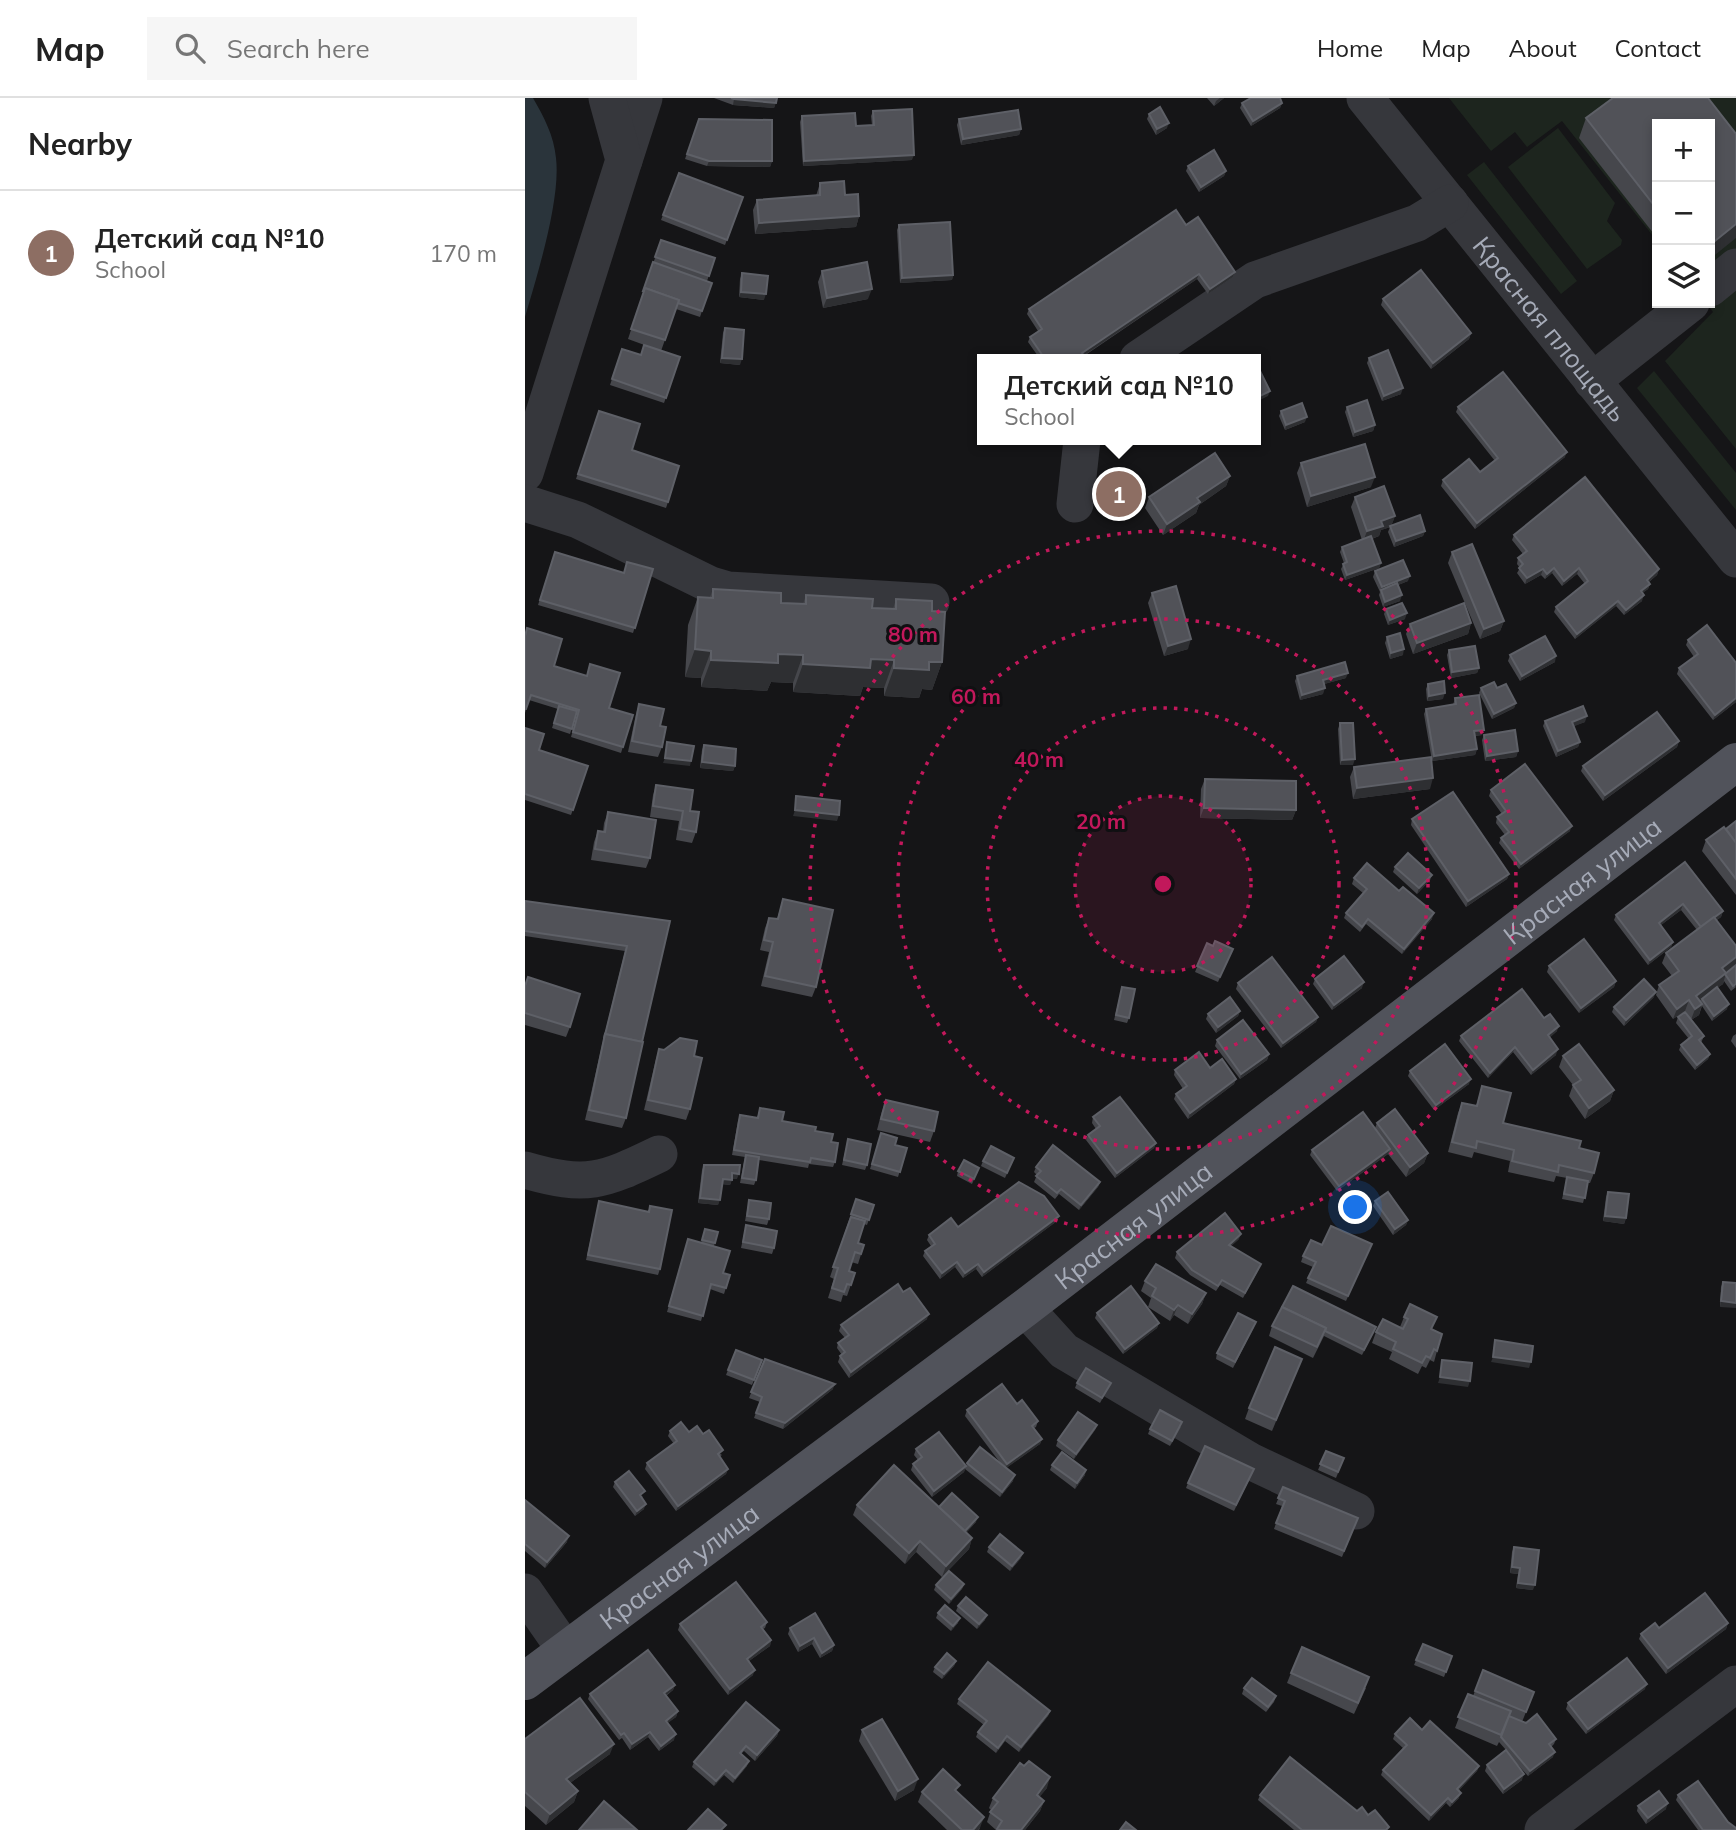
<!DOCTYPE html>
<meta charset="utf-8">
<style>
:root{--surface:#fff;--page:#f6f6f6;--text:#222;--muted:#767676;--line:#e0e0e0;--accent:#0b8043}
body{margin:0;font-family:Mulish,sans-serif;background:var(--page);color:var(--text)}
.controls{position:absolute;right:21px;top:21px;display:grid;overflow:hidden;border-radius:0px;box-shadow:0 4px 10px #0003}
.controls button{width:63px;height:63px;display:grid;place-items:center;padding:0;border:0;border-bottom:2px solid var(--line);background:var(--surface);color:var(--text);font:35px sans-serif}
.you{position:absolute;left:831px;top:1110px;width:24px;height:24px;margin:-18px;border:5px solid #fff;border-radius:50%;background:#1a73e8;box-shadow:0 0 0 10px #1a73e833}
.badge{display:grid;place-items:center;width:46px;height:46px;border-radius:50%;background:var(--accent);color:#fff;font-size:23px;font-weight:700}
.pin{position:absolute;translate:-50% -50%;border:4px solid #fff;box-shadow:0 2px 7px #0006}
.popup{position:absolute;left:452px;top:256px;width:284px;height:91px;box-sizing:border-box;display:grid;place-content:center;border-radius:0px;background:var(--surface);filter:drop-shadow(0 2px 5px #0005);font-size:23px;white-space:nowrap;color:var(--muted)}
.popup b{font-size:26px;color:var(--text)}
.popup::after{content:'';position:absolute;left:50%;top:100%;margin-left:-14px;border:14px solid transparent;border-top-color:var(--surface)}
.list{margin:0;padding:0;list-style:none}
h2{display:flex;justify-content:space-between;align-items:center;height:91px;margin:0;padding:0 28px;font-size:30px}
h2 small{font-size:23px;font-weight:400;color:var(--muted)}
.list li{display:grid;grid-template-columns:46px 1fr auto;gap:21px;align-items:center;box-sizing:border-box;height:126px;padding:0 28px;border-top:2px solid var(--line)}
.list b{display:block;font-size:26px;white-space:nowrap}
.list p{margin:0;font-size:23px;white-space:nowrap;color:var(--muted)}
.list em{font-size:23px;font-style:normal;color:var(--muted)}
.icon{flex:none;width:38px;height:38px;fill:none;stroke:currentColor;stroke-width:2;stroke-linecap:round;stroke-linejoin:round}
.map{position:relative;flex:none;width:1211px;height:1732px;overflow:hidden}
header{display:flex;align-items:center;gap:42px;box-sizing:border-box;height:98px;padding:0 35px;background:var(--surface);border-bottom:2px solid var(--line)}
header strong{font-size:33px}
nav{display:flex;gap:38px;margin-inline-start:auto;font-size:24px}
.search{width:490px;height:63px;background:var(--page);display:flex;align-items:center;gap:18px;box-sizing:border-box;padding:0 24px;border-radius:0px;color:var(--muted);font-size:26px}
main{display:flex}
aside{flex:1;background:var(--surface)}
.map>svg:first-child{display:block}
</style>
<header>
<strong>Map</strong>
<div class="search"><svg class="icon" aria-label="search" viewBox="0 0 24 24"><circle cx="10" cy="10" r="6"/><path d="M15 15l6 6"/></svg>Search here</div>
<nav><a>Home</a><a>Map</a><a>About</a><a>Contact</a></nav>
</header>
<main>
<aside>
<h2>Nearby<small></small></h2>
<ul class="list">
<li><span class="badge" style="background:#8d6e63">1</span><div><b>Детский сад №10</b><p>School</p></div><em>170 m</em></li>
</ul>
</aside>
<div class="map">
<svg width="1211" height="1732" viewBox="0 0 1211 1732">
<rect width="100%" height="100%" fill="#151517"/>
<!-- green -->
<g fill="#1d251e">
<polygon points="924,0 1211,0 1211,351 1140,263 1188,214 1181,205 1185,205 1185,26 1132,26 1132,143 1037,23 1002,49 990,34 966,53"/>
<polygon points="1033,30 1090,105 1082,123 1097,142 1096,147 1062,171 983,69"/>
<polygon points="959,64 1052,183 1036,196 942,77"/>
<polygon points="1129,273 1211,375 1211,412 1112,290"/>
</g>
<!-- water -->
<path fill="#2a343b" d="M0 0H8C19 19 29 38 31 60 36 101 12 178 0 219Z"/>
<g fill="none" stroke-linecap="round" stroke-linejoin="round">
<!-- minor -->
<g stroke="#36373c" stroke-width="37">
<path id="s1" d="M840 0 1211 461"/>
<polyline points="99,62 119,0"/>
<polyline points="1185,190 1211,169"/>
<polyline points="613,261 730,182 892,125 925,105"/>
<polyline points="1067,283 1166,205"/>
<polyline points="0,375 99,62 82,0"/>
<polyline points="0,405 53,422 186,487 203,492 406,504"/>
<polyline points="550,406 557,342"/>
<path d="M0 1072C62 1090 78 1083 134 1056"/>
<polyline points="500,1210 539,1253 725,1363 831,1413"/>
<polyline points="0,1494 41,1553"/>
<polyline points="1018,1732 1211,1586"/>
</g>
<!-- major -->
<path stroke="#51535b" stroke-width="38" id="s2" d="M0 1583 500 1210 1211 664"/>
</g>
<!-- wall -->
<g fill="#46474c">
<polygon points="189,0 252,0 249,10 208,7"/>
<polygon points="682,0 699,0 689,8"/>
<polygon points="717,5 757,5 755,10 726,28 715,10"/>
<polygon points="348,13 387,62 278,68 275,24 277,18 331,28 347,27 346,18"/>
<polygon points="624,16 642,30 631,37 622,21"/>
<polygon points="1061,20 1132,26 1132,140 1054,40"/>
<polygon points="174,21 247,63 245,69 182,68 160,61"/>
<polygon points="434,21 496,31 494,37 436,47 432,27"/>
<polygon points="663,68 701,73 699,78 674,94 661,73"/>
<polygon points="154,75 218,99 200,147 136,122"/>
<polygon points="295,85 334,118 331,129 230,136 228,112 232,102 291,98"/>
<polygon points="374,127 428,177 427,182 375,185 372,132"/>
<polygon points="661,127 710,174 708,179 683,196 672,181 559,258 561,261 515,261 503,244 505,239 513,233 502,216 504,211"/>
<polygon points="136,142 190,160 182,183 177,213 175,219 151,211 136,253 155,259 139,305 85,287 97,251 116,257 133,252 103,241"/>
<polygon points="297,173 343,201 298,210 293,184"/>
<polygon points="217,175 239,202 214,199 215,181"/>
<polygon points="858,201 946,235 944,241 906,271 856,207"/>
<polygon points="200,230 215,267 195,265 198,235"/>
<polygon points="844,260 876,296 857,303 842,265"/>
<polygon points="822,309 850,327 848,333 828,339 820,314"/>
<polygon points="933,309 1040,359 950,431 916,388 918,382 955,374 970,363 931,314"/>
<polygon points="74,313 107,352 143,404 141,410 51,381"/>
<polygon points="756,313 780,324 760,332 754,318"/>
<polygon points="776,365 846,389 782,409 772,375"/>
<polygon points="705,378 701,388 674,407 671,415 638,437 620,410 624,399"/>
<polygon points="830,399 870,418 866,428 900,433 898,438 869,449 863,434 865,429 856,432 854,438 847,441 856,465 854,470 820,482 816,471 819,465 815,454 817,449 837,442 826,409"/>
<polygon points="989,437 1134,471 1132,477 1124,484 1125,486 1123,491 1117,495 1117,503 1099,517 1091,508 1050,541 1029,514 1031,509 1060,486 1052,476 1037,488 1027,475 1020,481 1016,477 1000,486 992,475 995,470 992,466 993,460 998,456 987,442"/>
<polygon points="30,454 99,475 128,471 108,535 13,507"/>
<polygon points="927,454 979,523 975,533 955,541 923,465"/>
<polygon points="850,473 883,483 873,487 875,503 858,509 854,497 855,494 848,479"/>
<polygon points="188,491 256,505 278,506 281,497 347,510 368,511 371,501 407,513 417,564 407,592 397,591 394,600 359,598 359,590 338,589 335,598 268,594 268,585 246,584 242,593 176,589 176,580 160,579 163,527 173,499 185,499"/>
<polygon points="627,495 663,551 639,558 623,505"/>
<polygon points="861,511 880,521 863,527 859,516"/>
<polygon points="946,525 943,536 888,556 881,536 885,526"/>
<polygon points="0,537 29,568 84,610 108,617 96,655 46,639 52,617 51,617 45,636 27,630 33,611 4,602 0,615"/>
<polygon points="862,539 878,557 865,561 860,545"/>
<polygon points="1163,542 1211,565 1211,604 1188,622 1152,576 1154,570 1169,559 1161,547"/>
<polygon points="924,552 954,570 952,575 926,580 922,557"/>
<polygon points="985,557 1030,564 995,583 983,563"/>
<polygon points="772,578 821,580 799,586 798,596 775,602 770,583"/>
<polygon points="903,586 918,601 902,603 901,591"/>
<polygon points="956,590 972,590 991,605 989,610 967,621 954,595"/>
<polygon points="930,600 957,637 950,638 952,651 950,657 907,663 899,616 901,611 928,607"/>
<polygon points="114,606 135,628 137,649 133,659 103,654 111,616"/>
<polygon points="1020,623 1060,624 1048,628 1055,644 1053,649 1031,659 1018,628"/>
<polygon points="815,625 828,667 815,667 813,631"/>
<polygon points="0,630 14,652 63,668 46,717 0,702"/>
<polygon points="959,637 993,653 991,659 960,663 957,642"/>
<polygon points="1154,643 1152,649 1078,703 1056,673 1058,668"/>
<polygon points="179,647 210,668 208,673 175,670 177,652"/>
<polygon points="829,669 905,691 828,701 825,679"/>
<polygon points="680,681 771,712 767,722 675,720 676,691"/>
<polygon points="131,687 165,713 171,734 167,745 151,742 154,723 125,719 128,697"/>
<polygon points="966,692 1045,733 994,771 974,745 976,740 980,737 971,725 972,719 977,716 964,698"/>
<polygon points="83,714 125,760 121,770 66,762 69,744 73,733 78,734 79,725"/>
<polygon points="887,721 984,776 982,781 941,809 886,727"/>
<polygon points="1211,723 1211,797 1177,753 1181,742 1201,731"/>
<polygon points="1160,764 1198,813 1196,819 1192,822 1211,866 1200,874 1211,889 1206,893 1199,883 1198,886 1192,890 1202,911 1187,923 1177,908 1174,917 1166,922 1160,913 1148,921 1131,897 1134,887 1147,878 1137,865 1141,855 1172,832 1156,812 1136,827 1148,844 1146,849 1123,867 1089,822 1091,817"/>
<polygon points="870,769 907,777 905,782 892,796 868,774"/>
<polygon points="829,780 907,821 877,856 841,826 835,834 819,820 821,815 838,795 827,786"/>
<polygon points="258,801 291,889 287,899 236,888 244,854 235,852 240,830 244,820 252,821"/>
<polygon points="0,803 145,823 117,944 101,1020 97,1030 60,1022 77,947 100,853 0,838"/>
<polygon points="682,845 688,848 708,851 693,884 670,874"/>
<polygon points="1024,868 1091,883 1089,889 1054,915 1022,874"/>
<polygon points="790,881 837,890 807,912 788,886"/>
<polygon points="713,885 793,919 791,924 756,950 711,891"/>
<polygon points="0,887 45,929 41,939 0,927"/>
<polygon points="597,889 604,920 602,925 589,922"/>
<polygon points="1129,899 1099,928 1087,914 1089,909"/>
<polygon points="715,913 713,918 691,935 681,921 683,916"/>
<polygon points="1153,919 1179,938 1176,945 1185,956 1183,961 1170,972 1154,952 1156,947 1164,941 1151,925"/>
<polygon points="1019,920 1032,933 1024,940 1031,957 1006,977 988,954 963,980 934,943 936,938"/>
<polygon points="1211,936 1211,950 1206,943 1208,938"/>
<polygon points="692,942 744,956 742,962 715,981 690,948"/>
<polygon points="134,951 169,958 165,1011 161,1022 119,1012 131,961"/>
<polygon points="1038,958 1089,992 1085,1003 1060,1021 1044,998 1048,987 1034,969"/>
<polygon points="650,972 711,981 709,986 663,1021 649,1001 651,996 658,991 649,977"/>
<polygon points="885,973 944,986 909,1012 883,978"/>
<polygon points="957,988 978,1025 1054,1050 1069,1075 1065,1085 1063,1085 1058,1105 1037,1101 1042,1080 1031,1078 1029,1084 983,1074 985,1063 949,1054 947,1060 923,1054 933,1015 937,1005 951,1008"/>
<polygon points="361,1002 409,1033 405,1044 352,1032 357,1013"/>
<polygon points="235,1010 257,1023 290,1033 306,1044 310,1064 308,1069 284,1066 283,1070 234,1062 231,1082 229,1087 215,1085 220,1059 207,1057 213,1023 215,1017 232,1020"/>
<polygon points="568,1019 631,1045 629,1050 590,1080 561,1042 563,1037 571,1031 567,1025"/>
<polygon points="852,1025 903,1055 899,1065 881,1079 863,1056 812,1093 785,1057 787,1052 850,1030"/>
<polygon points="356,1035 370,1047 382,1050 373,1079 345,1071"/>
<polygon points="323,1041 342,1067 340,1072 317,1067"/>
<polygon points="489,1060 480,1080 456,1068 458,1063"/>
<polygon points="179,1067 212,1081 207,1081 205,1087 197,1086 193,1107 173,1105 177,1072"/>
<polygon points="511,1069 575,1084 573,1089 554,1112 534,1096 530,1101 509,1084 512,1077 509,1074"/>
<polygon points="454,1070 447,1086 432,1078 433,1073"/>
<polygon points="1083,1094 1101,1120 1099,1126 1078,1123 1081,1099"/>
<polygon points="331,1101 349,1107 342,1127 339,1126 333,1145 339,1147 333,1166 326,1164 324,1173 330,1175 322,1198 318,1197 316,1204 303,1200 309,1181 305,1179"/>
<polygon points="224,1102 244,1121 242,1127 220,1123"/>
<polygon points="74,1103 123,1114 125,1108 135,1171 133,1177 61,1162"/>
<polygon points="850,1103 883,1122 881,1127 868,1137 848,1108"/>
<polygon points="534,1118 532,1123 457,1179 451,1171 438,1180 430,1169 415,1181 398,1158 400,1153 406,1148 402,1142 404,1137 433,1129"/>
<polygon points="221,1127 249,1150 247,1156 216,1150"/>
<polygon points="180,1131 193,1134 189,1148 198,1175 205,1177 199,1196 185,1191 176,1223 142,1214 161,1147 176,1145"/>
<polygon points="714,1141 706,1148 734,1171 718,1200 695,1187 691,1193 665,1177 650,1160 652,1154"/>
<polygon points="847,1146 821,1203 781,1185 788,1169 776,1164 778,1158 797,1147"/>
<polygon points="620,1183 681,1195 677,1206 663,1226 649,1217 645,1223 623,1209 626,1200 616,1193"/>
<polygon points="1198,1184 1211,1185 1195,1209 1196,1189"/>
<polygon points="378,1194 402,1221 324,1280 313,1264 315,1258 317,1257 312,1250 313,1245 320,1240 314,1233 316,1227"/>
<polygon points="572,1215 634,1225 632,1230 598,1256 570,1220"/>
<polygon points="879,1219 908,1231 912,1253 909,1264 905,1262 901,1270 897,1268 893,1276 864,1261 867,1254 847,1245 851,1234 875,1229"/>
<polygon points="747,1228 849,1234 837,1257 799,1238 788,1260 744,1238"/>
<polygon points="729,1229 708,1270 691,1261 692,1255"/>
<polygon points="211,1252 237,1262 227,1287 201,1277"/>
<polygon points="240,1261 308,1291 258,1331 229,1320 235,1304 224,1300"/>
<polygon points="777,1261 747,1333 720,1321 724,1310"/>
<polygon points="552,1285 586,1285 575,1305 550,1290"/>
<polygon points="492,1306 513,1323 511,1329 509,1330 517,1341 515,1346 481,1370 488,1383 475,1399 440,1371 439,1374 407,1399 386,1372 388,1366 393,1362 389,1357 391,1351 441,1368 442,1365 476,1366 440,1318 442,1312"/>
<polygon points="572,1327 570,1332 549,1361 531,1348 533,1342"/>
<polygon points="656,1329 645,1348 623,1336 625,1331"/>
<polygon points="145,1333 164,1334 197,1357 194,1359 203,1371 201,1376 151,1413 120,1371 122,1365 149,1346 143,1338"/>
<polygon points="801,1353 819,1360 811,1380 793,1372"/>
<polygon points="527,1367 560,1377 550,1391 525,1372"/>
<polygon points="727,1376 709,1413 661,1390 663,1385"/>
<polygon points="90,1384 118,1399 116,1399 119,1411 110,1418 88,1389"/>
<polygon points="758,1389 833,1420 817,1459 749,1431 757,1408 751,1406"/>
<polygon points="0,1402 42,1444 20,1470 0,1453"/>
<polygon points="332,1407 414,1409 451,1424 441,1435 447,1440 444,1451 417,1479 391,1454 380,1466 328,1417"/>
<polygon points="464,1449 496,1460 485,1473 462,1454"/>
<polygon points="989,1449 1008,1492 991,1490 993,1476 985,1475 987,1454"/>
<polygon points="439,1486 437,1491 424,1506 409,1492 411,1487"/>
<polygon points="433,1508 460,1522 452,1531 431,1513"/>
<polygon points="413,1515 433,1525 426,1533 411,1520"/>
<polygon points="242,1524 240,1530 238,1531 246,1542 245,1548 224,1563 228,1577 203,1597 153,1532 155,1526"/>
<polygon points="1203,1525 1201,1531 1141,1576 1114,1541 1116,1536 1134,1530"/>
<polygon points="265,1530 309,1547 307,1553 295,1560 287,1546 273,1554 263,1536"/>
<polygon points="898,1546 927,1558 919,1579 889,1567"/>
<polygon points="431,1563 429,1568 417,1581 408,1574 410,1569"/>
<polygon points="958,1572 1009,1594 997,1624 1031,1641 1029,1646 1026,1649 1028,1659 1003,1678 983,1656 997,1682 978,1696 960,1673 962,1667 981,1652 974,1644 972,1648 930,1630 943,1596 948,1598"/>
<polygon points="766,1575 841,1590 829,1616 762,1585"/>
<polygon points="150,1587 148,1592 141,1598 153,1613 151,1619 142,1625 149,1642 134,1653 123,1639 105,1652 97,1640 94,1642 63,1601 65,1596"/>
<polygon points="719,1590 751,1598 749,1604 741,1614 717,1596"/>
<polygon points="1120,1591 1061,1636 1041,1611 1043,1605"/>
<polygon points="434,1601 525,1613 523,1618 494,1654 480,1643 471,1655 451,1639 453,1634 459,1627 432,1606"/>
<polygon points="254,1632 252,1638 230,1663 219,1653 216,1656 222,1668 208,1685 199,1677 189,1688 167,1669 169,1664"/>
<polygon points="337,1632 389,1692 370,1703 334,1643"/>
<polygon points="897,1632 954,1668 952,1673 933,1693 934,1700 925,1709 921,1705 904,1723 856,1677 858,1672 878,1650 868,1641 870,1636"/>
<polygon points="0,1641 85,1656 45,1685 53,1693 49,1704 21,1727 0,1708"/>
<polygon points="522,1690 514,1699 519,1703 515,1713 500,1732 471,1732 462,1724 466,1712 464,1710 468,1700"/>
<polygon points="397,1694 433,1694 455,1730 454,1732 422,1732 393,1704"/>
<polygon points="735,1697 832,1713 843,1717 861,1732 769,1732 733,1702"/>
<polygon points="1153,1697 1203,1724 1211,1732 1173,1732 1151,1702"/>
<polygon points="1113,1708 1141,1711 1121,1726 1112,1713"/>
</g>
<!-- shaded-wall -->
<g fill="#2e2f32">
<polygon points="695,0 699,0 689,8 691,3"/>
<polygon points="209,1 251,5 249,10 208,7"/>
<polygon points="757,5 755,10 726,28 728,23"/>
<polygon points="644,25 642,30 631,37 632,31"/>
<polygon points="496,31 494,37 436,47 438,41"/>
<polygon points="389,57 387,62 278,68 279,63"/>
<polygon points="184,63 247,63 245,69 182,68"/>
<polygon points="701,73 699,78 674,94 676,89"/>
<polygon points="334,118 331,129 230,136 234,125"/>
<polygon points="1211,126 1211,140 1185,161 1185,147"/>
<polygon points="710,174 708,179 683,196 685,191"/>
<polygon points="674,176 672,181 555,260 557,255"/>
<polygon points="428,177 427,182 375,185 377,180"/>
<polygon points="347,191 343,201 298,210 302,200"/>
<polygon points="216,194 241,196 239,202 214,199"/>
<polygon points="946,235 944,241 906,271 908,265"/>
<polygon points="197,260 217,261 215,267 195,265"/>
<polygon points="878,290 876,296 857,303 859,298"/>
<polygon points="745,293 743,298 731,304 731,300"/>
<polygon points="782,319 780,324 760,332 761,327"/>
<polygon points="850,327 848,333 828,339 830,334"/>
<polygon points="1042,354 1040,359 950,431 952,425"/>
<polygon points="705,378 701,388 674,407 671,415 638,437 642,426 672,400"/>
<polygon points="850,379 846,389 782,409 786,398"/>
<polygon points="870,418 866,429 856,432 854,438 838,444 842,433 856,423"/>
<polygon points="900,433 898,438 869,449 871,443"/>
<polygon points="856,465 854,470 820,482 822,477"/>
<polygon points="1029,470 1027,475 1020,481 1022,476"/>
<polygon points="1054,470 1052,476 1037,488 1039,483"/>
<polygon points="1018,471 1016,477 1000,486 1002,480"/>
<polygon points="1134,471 1132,477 1120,487 1122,482"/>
<polygon points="885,478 883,483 856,494 856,492 855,494 857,489"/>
<polygon points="1125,486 1123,491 1114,498 1116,493"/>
<polygon points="877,497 875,503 858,509 860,504"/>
<polygon points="1119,497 1117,503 1099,517 1101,512"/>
<polygon points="1093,503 1091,508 1050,541 1052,536"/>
<polygon points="882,515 880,521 863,527 865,522"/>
<polygon points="979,523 975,533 955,541 959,531"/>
<polygon points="946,525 943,536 888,556 892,545"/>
<polygon points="666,541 663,551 639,558 643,548"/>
<polygon points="170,551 186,553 176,580 160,579"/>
<polygon points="879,551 878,557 865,561 866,555"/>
<polygon points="253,556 278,557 268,585 246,584 242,593 176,589 186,562"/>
<polygon points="1031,558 1030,564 995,583 997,578"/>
<polygon points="346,561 369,562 359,590 338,589 335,598 268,594 278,566"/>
<polygon points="404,564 417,564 407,592 397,591 394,600 359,598 369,570"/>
<polygon points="954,570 952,575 926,580 927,574"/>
<polygon points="823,575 821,580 796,587 798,582"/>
<polygon points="800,590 798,596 775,602 777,597"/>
<polygon points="920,595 918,601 902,603 904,598"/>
<polygon points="1211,600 1211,604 1188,622 1190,617"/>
<polygon points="991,605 989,610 967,621 969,616"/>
<polygon points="1062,618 1060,624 1045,630 1047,624"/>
<polygon points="959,632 957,637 947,638 949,633"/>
<polygon points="1154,643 1152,649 1078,703 1080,697"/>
<polygon points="1055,644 1053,649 1031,659 1033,653"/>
<polygon points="952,651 950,657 907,663 909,658"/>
<polygon points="993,653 991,659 960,663 962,658"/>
<polygon points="140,660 166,663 165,668 138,665"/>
<polygon points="830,661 828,667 815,667 817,662"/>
<polygon points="177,664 210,668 208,673 175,670"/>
<polygon points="908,680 905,691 828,701 832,690"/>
<polygon points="679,710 771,712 767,722 675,720"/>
<polygon points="270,712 314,717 312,723 268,718"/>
<polygon points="1047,728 1045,733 994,771 996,766"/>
<polygon points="984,776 982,781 941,809 943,803"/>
<polygon points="907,777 905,782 892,796 894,790"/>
<polygon points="1158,806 1156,812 1132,830 1134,825"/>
<polygon points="1198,813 1196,819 1174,835 1176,830"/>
<polygon points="909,815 907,821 877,856 879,851"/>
<polygon points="1148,844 1146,849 1123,867 1125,862"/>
<polygon points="1211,859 1211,866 1193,880 1197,870"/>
<polygon points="1201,875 1198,886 1167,908 1171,898"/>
<polygon points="1091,883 1089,889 1054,915 1056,910"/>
<polygon points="839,884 837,890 807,912 809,907"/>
<polygon points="1131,894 1129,899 1099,928 1101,922"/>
<polygon points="1164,902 1160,913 1148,921 1152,911"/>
<polygon points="1177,906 1174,917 1166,922 1170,911"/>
<polygon points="1204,906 1202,911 1187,923 1189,918"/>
<polygon points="715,913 713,918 691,935 693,929"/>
<polygon points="793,919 791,924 756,950 758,945"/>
<polygon points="1034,928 1032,933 1021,943 1023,937"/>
<polygon points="990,949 988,954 963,980 965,975"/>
<polygon points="1033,951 1031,957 1006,977 1008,972"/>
<polygon points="744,956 742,962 715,981 716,976"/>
<polygon points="1185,956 1183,961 1170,972 1172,967"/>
<polygon points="711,981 709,986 663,1021 665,1015"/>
<polygon points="946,981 944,986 909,1012 911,1007"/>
<polygon points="1089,992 1085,1003 1060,1021 1064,1010"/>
<polygon points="631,1045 629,1050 590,1080 592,1075"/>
<polygon points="865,1051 863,1056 812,1093 814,1088"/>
<polygon points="903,1055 899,1065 881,1079 885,1069"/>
<polygon points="207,1075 214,1076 212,1081 205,1081"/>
<polygon points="198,1081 207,1082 205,1087 196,1086"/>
<polygon points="575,1084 573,1089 554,1112 556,1107"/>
<polygon points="175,1100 195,1102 193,1107 173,1105"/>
<polygon points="534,1118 532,1123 457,1179 459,1174"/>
<polygon points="1080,1118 1101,1120 1099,1126 1078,1123"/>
<polygon points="883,1122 881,1127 868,1137 870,1131"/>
<polygon points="716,1136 714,1141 702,1152 704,1147"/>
<polygon points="432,1164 430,1169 415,1181 417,1175"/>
<polygon points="453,1166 451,1171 438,1180 440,1175"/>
<polygon points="681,1195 677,1206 663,1226 667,1216"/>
<polygon points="1196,1203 1211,1205 1211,1210 1195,1209"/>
<polygon points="653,1207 649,1217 645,1223 649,1212"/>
<polygon points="404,1216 402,1221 324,1280 326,1274"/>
<polygon points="634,1225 632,1230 598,1256 600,1251"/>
<polygon points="968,1259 1006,1264 1004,1270 966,1264"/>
<polygon points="915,1279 945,1283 943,1289 913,1285"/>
<polygon points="310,1286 308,1291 258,1331 260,1325"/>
<polygon points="572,1327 570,1332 549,1361 551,1356"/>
<polygon points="517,1341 515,1346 480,1371 482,1366"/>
<polygon points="441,1368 439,1374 407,1399 409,1393"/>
<polygon points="203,1371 201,1376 151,1413 153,1408"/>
<polygon points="561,1372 560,1377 550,1391 552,1385"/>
<polygon points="490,1377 488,1383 475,1399 477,1394"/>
<polygon points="121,1406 119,1411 110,1418 112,1413"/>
<polygon points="453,1419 451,1424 437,1439 439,1434"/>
<polygon points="44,1438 42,1444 20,1470 22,1464"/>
<polygon points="447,1440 444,1451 417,1479 421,1468"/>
<polygon points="395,1443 391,1454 380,1466 384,1455"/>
<polygon points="498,1455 496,1460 485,1473 487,1468"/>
<polygon points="987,1469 995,1470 993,1476 985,1475"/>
<polygon points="993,1485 1010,1487 1008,1492 991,1490"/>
<polygon points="439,1486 437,1491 424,1506 426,1501"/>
<polygon points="462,1517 460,1522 452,1531 454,1526"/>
<polygon points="435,1520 433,1525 426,1533 428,1528"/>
<polygon points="1203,1525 1201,1531 1141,1576 1143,1570"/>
<polygon points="289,1540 287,1546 273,1554 275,1548"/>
<polygon points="246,1542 245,1548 220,1566 222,1561"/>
<polygon points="309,1547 307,1553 295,1560 297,1555"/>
<polygon points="431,1563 429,1568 417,1581 419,1576"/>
<polygon points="230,1572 228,1577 203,1597 205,1591"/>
<polygon points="1122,1586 1120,1591 1061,1636 1063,1631"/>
<polygon points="150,1587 148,1592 137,1600 139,1595"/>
<polygon points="153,1613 151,1619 139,1628 141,1623"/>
<polygon points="525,1613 523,1618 494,1654 496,1649"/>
<polygon points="254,1632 252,1638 230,1663 232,1657"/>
<polygon points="125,1634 123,1639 105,1652 107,1646"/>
<polygon points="151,1636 149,1642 134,1653 136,1648"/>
<polygon points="482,1638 480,1643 471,1655 473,1650"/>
<polygon points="89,1646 85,1656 37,1691 41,1681"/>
<polygon points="1030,1654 1028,1659 1003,1678 1005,1673"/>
<polygon points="224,1663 222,1668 208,1685 210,1680"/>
<polygon points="954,1668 952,1673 930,1697 932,1691"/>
<polygon points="201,1672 199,1677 189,1688 191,1683"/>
<polygon points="999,1676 997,1682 978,1696 979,1691"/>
<polygon points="525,1679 522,1690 508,1707 512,1697"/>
<polygon points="393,1681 389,1692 370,1703 373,1693"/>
<polygon points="53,1693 49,1704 21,1727 25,1716"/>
<polygon points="936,1695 934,1700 925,1709 927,1704"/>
<polygon points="923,1700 921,1705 904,1723 906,1717"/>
<polygon points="519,1703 515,1713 500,1732 496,1732"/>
<polygon points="1143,1705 1141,1711 1121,1726 1123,1720"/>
<polygon points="459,1719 455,1730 453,1732 448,1732"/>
</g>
<!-- building -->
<g fill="#515258" stroke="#5e6067" stroke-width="2">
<polygon points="206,0 252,0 251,5 209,1"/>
<polygon points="726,0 755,0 757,5 728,23 717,5"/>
<polygon points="1088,0 1183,0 1211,36 1211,126 1185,147 1185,26 1132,26 1132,111 1061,20"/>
<polygon points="635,9 644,25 632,31 624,16"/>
<polygon points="387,11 389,57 279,63 277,18 330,15 331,28 349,27 348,13"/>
<polygon points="493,12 496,31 438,41 434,21"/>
<polygon points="174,21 247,22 247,63 184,63 162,56"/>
<polygon points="689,52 701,73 676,89 663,68"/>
<polygon points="154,75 218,99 202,142 138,117"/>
<polygon points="319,83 320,97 333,96 334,118 234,125 232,102 295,97 295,85"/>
<polygon points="651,112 661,127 673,119 710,174 685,191 674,176 557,255 561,261 520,261 505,239 517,231 504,211"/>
<polygon points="425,124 428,177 377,180 374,127"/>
<polygon points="136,142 190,160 184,178 130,159"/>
<polygon points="128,164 187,185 177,213 153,205 154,202 120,190 119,193 118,193"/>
<polygon points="342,164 347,191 302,200 297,173"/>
<polygon points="896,172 946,235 908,265 858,201"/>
<polygon points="217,175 243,178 241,196 216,194"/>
<polygon points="120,190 154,202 140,242 106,231"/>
<polygon points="200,230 219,232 217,261 197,260"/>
<polygon points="119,247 155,259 141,300 87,281 97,251 116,257"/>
<polygon points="863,252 878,290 859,298 844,260"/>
<polygon points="732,267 745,293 731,300 731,268"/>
<polygon points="978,274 1042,354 952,425 918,382 944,361 955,374 973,360 933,309"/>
<polygon points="842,302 850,327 830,334 822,309"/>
<polygon points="777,305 782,319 761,327 756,313"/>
<polygon points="74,313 115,326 107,352 154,368 143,404 53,376"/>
<polygon points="840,346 850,379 786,398 776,365"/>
<polygon points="690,355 705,378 672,400 675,404 642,426 624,399"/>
<polygon points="1060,379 1134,471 1122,482 1125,486 1116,493 1119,497 1101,512 1093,503 1052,536 1031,509 1063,483 1054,470 1039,483 1029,470 1022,476 1018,471 1002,480 994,470 998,466 993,460 1002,453 989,437"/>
<polygon points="859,388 870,418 856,423 858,428 842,433 830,399"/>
<polygon points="895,417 900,433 871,443 865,428"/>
<polygon points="846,438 856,465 822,477 818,466 822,464 817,449"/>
<polygon points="947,446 979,523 959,531 927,454"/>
<polygon points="30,454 99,475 102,464 128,471 110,530 15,502"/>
<polygon points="878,462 885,478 857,489 850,473"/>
<polygon points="872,485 877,497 860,504 856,492"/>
<polygon points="651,488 666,541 643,548 627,495"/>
<polygon points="188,491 256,495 256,505 281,506 281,497 348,501 347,510 371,511 371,501 407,503 407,513 420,514 417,564 404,564 404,572 369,570 369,562 346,561 345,570 278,566 278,557 253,556 253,565 186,562 186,553 170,551 173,499 188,500"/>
<polygon points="877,505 882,515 865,522 861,511"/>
<polygon points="939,505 946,525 892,545 885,526"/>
<polygon points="1182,527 1211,565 1211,600 1190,617 1154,570 1173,556 1163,542"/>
<polygon points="2,530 37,541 29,568 62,578 65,566 95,575 84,610 108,617 98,649 48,634 54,612 6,597 1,611 0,611 0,538"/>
<polygon points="875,535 879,551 866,555 862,539"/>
<polygon points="1020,538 1031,558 997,578 985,557"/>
<polygon points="950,548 954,570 927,574 924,552"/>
<polygon points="820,564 823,575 798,582 800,590 777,597 772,578"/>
<polygon points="919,583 920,595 904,598 903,586"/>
<polygon points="969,584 972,590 981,586 991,605 969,616 956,590"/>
<polygon points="954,597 959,632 949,633 952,651 909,658 901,611 931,606 930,600"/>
<polygon points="114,606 139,611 135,628 141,629 137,649 107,643"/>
<polygon points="34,608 52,613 47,631 29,625"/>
<polygon points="1058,608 1062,618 1047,624 1055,644 1033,653 1020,623"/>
<polygon points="1132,614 1154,643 1080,697 1058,668"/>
<polygon points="815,625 828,625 830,661 817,662"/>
<polygon points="0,630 19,636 14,652 63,668 48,712 0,696"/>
<polygon points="990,632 993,653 962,658 959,637"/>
<polygon points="142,644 169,648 166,663 140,660"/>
<polygon points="179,647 211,651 210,668 177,664"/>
<polygon points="906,659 908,680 832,690 829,669"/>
<polygon points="1000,666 1047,728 996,766 976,740 984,734 972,719 981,713 966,692"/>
<polygon points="680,681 771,683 771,712 679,710"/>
<polygon points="131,687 168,692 165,713 174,714 171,734 155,731 158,713 128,708"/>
<polygon points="928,694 984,776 943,803 887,721"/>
<polygon points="271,698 315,703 314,717 270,712"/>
<polygon points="83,714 131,722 125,760 70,751 73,733 80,734"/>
<polygon points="1211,723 1211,745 1201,731"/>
<polygon points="1199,729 1211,745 1211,781 1181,742"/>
<polygon points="883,755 907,777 894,790 870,769"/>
<polygon points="1160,764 1198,813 1176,829 1158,806 1134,825 1148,844 1125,862 1091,817"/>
<polygon points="842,765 874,793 878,789 909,815 879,851 843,821 837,829 821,815 842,791 829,780"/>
<polygon points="258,801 308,812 291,889 240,878 248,844 239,842 244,820 253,821"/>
<polygon points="0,803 145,823 117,944 80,936 79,941 102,848 0,833"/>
<polygon points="1189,819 1211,848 1211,859 1197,870 1201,875 1171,898 1177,906 1170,911 1164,902 1152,911 1134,887 1154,873 1141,855"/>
<polygon points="1059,841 1091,883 1056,910 1024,868"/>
<polygon points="690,843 708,851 695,879 672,868 682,845 688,848"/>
<polygon points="819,858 839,884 809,907 790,881"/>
<polygon points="747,859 793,919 758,945 713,885"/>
<polygon points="1211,867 1211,886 1208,888 1200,876"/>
<polygon points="3,879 55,896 45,929 0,915 0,888"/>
<polygon points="1119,881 1131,894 1101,922 1089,909"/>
<polygon points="597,889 610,891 604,920 591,917"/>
<polygon points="1192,889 1204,906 1189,918 1177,901"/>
<polygon points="997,891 1019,920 1025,916 1034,928 1023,937 1033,951 1008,972 990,949 965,975 936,938"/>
<polygon points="705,899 715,913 693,929 683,916"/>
<polygon points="1160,914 1179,938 1174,942 1185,956 1172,967 1156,947 1167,938 1153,919"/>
<polygon points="718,922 744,956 716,976 692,942"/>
<polygon points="80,936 118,944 101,1020 64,1012"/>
<polygon points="155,940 172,943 169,958 177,960 165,1011 123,1002 134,951 139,952"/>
<polygon points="920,946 946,981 911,1007 885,973"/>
<polygon points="1054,946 1089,992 1064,1010 1048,987 1056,982 1038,958"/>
<polygon points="674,954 685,970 697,961 711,981 665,1015 651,996 662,988 650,972"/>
<polygon points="957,988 986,995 978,1025 1056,1043 1054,1050 1074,1055 1069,1075 1034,1067 1033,1074 987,1063 989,1052 952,1043 951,1050 927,1044 937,1005 952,1008"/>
<polygon points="595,999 631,1045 592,1075 563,1037 575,1028 568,1019"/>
<polygon points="361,1002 413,1014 409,1033 356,1021"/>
<polygon points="235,1010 259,1014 257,1023 291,1029 290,1033 308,1036 306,1044 313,1045 310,1064 286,1060 285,1064 209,1052 215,1017 233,1020"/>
<polygon points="870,1011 903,1055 885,1069 852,1025"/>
<polygon points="838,1014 865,1051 814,1088 787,1052"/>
<polygon points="356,1035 372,1040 370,1047 382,1050 375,1074 347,1066"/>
<polygon points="323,1041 346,1046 342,1067 319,1062"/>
<polygon points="528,1047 575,1084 556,1107 536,1091 532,1095 511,1078 516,1073 511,1069"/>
<polygon points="466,1048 489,1060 482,1075 458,1063"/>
<polygon points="221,1057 234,1059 231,1082 217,1080"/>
<polygon points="439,1062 454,1070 449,1081 433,1073"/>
<polygon points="179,1067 215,1067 214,1076 207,1075 207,1082 198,1081 195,1102 175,1100"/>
<polygon points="1042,1079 1063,1083 1060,1100 1039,1096"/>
<polygon points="494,1084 519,1098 534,1118 459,1174 453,1166 440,1175 432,1164 417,1175 400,1153 410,1146 404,1137 426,1120 433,1129"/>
<polygon points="863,1094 883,1122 870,1131 850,1103"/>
<polygon points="1083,1094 1104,1096 1101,1120 1080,1118"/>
<polygon points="331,1101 349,1107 344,1122 326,1116"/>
<polygon points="224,1102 246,1105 244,1121 222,1118"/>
<polygon points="74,1103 124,1114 125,1108 147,1112 135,1171 63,1157"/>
<polygon points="700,1115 716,1136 704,1147 736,1166 720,1195 697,1182 693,1188 667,1172 652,1154"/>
<polygon points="326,1119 340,1123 333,1145 339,1147 336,1156 330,1154 324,1173 330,1175 326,1187 322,1186 319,1194 307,1190 313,1170 308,1169"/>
<polygon points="221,1127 252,1133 249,1150 218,1144"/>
<polygon points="806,1128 847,1146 823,1198 783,1180 791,1164 778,1158 786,1142 797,1147"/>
<polygon points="180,1131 193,1134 190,1145 177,1142"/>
<polygon points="163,1141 205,1153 198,1175 205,1177 201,1190 186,1186 178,1218 144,1208"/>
<polygon points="631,1166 681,1195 667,1216 653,1207 649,1212 627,1198 631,1190 620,1183"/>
<polygon points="1198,1184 1211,1185 1211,1205 1196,1203"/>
<polygon points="373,1186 378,1194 385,1190 404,1216 326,1274 315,1258 320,1254 313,1245 324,1237 316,1227"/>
<polygon points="606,1188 634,1225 600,1251 572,1215"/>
<polygon points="768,1188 851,1229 839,1252 800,1233 801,1230 757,1209"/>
<polygon points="885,1206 912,1219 906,1231 917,1236 912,1253 909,1251 905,1260 901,1258 897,1265 868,1251 871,1244 851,1234 858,1221 878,1231 883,1221 879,1219"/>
<polygon points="757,1209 801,1230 792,1249 747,1228"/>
<polygon points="713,1215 731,1224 710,1264 692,1255"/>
<polygon points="970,1242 1008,1248 1006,1264 968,1259"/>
<polygon points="750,1249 777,1261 751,1322 724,1310"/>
<polygon points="211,1252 237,1262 229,1282 203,1272"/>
<polygon points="240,1261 310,1286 260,1325 231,1315 237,1299 226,1294"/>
<polygon points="917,1262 947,1265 945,1283 915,1279"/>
<polygon points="561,1270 586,1285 577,1300 552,1285"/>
<polygon points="477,1286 492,1306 497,1302 513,1323 507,1328 517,1341 482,1366 442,1312"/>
<polygon points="635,1312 657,1324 647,1343 625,1331"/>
<polygon points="553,1314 572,1327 551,1356 533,1342"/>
<polygon points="156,1324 164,1334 172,1328 178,1336 184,1332 198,1352 193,1356 203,1371 153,1408 122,1365 152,1343 145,1333"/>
<polygon points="414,1334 441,1368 409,1393 388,1366 397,1359 391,1351"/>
<polygon points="680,1348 729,1371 711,1407 663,1385"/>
<polygon points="455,1349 490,1377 477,1394 442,1365"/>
<polygon points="801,1353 819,1360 813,1374 795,1366"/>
<polygon points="537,1354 561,1372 552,1385 527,1367"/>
<polygon points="369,1367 447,1440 421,1468 395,1443 384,1455 332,1407"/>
<polygon points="104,1373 120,1393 115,1397 121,1406 112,1413 90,1384"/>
<polygon points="758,1389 833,1420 819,1453 751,1425 760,1403 753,1400"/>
<polygon points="427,1395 453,1419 440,1433 414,1409"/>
<polygon points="0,1402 44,1438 22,1464 0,1446"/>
<polygon points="475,1436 498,1455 487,1468 464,1449"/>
<polygon points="989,1449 1014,1452 1010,1487 993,1485 995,1470 987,1469"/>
<polygon points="424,1473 439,1486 426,1501 411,1487"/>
<polygon points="211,1484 242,1524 236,1529 246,1542 222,1561 230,1572 205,1591 155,1526"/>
<polygon points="1180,1495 1203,1525 1143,1570 1116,1536 1130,1525 1134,1530"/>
<polygon points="441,1499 462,1517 454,1526 433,1508"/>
<polygon points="420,1507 435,1520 428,1528 413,1515"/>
<polygon points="290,1515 309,1547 297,1555 289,1540 275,1548 265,1530"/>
<polygon points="898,1546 927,1558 921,1574 891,1562"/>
<polygon points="777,1549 844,1579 833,1605 766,1575"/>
<polygon points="123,1552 150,1587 139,1595 153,1613 141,1623 151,1636 136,1648 125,1634 107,1646 99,1635 96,1637 65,1596"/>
<polygon points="422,1555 431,1563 419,1576 410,1569"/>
<polygon points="1102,1560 1122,1586 1063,1631 1043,1605"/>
<polygon points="463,1564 525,1613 496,1649 482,1638 473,1650 453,1634 462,1623 434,1601"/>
<polygon points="958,1572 1009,1594 1001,1614 950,1593"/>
<polygon points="727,1580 751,1598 743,1609 719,1590"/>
<polygon points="943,1596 986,1613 976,1637 933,1619"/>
<polygon points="55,1600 89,1646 41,1681 53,1693 25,1716 0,1694 0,1641"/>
<polygon points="221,1604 254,1632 232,1657 221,1648 215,1655 224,1663 210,1680 201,1672 191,1683 169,1664"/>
<polygon points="1012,1616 1031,1641 1024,1646 1030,1654 1005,1673 976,1639 984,1618 1001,1625"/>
<polygon points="885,1620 897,1632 905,1623 954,1668 932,1691 936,1695 927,1704 923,1700 906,1717 858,1672 882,1647 870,1636"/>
<polygon points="357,1621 393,1681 373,1693 337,1632"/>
<polygon points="981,1652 999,1676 979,1691 962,1667"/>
<polygon points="765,1659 832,1713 837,1709 843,1717 850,1712 864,1729 861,1732 777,1732 735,1697"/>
<polygon points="504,1663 525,1679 512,1697 519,1703 496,1732 473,1732 472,1731 477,1723 465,1714 473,1704 468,1700 495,1665 499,1668"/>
<polygon points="418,1671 435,1687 430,1692 459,1719 448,1732 437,1732 397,1694"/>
<polygon points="1173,1683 1203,1724 1211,1730 1211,1732 1178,1732 1153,1697"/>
<polygon points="1134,1693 1143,1705 1123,1720 1113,1708"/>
<polygon points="79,1703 111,1731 54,1732"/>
<polygon points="183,1711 201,1727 196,1732 163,1732"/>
<polygon points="601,1724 611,1732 595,1732"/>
</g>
<!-- distance rings -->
<circle cx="638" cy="786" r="88" fill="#c2185b" fill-opacity=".12"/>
<g fill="none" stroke="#c2185b" stroke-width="3.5" stroke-dasharray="3.5 7">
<circle cx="638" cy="786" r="88"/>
<circle cx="638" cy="786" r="176"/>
<circle cx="638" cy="786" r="265"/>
<circle cx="638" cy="786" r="353"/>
</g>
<g text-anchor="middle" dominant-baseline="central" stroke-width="6" stroke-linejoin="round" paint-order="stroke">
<!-- street labels -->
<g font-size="26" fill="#a6abb8" stroke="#101012">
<text stroke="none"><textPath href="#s1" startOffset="296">Красная площадь</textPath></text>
<text stroke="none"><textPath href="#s2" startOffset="1326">Красная улица</textPath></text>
<text stroke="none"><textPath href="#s2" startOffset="760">Красная улица</textPath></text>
<text stroke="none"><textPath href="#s2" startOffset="192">Красная улица</textPath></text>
</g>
</g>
<circle cx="638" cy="786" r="10" fill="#c2185b" stroke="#101012" stroke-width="3.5"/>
<g font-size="21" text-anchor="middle" font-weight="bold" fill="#c2185b" stroke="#101012" stroke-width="6" stroke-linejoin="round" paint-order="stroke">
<text x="388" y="544">80 m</text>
<text x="451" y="606">60 m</text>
<text x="514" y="669">40 m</text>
<text x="576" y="731">20 m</text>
</g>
</svg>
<div class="controls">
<button>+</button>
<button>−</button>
<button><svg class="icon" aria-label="layers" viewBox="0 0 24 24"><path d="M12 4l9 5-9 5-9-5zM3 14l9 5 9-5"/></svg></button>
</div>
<div class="you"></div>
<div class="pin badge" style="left:594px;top:396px;background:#8d6e63">1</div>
<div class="popup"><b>Детский сад №10</b>School</div>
</div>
</main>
